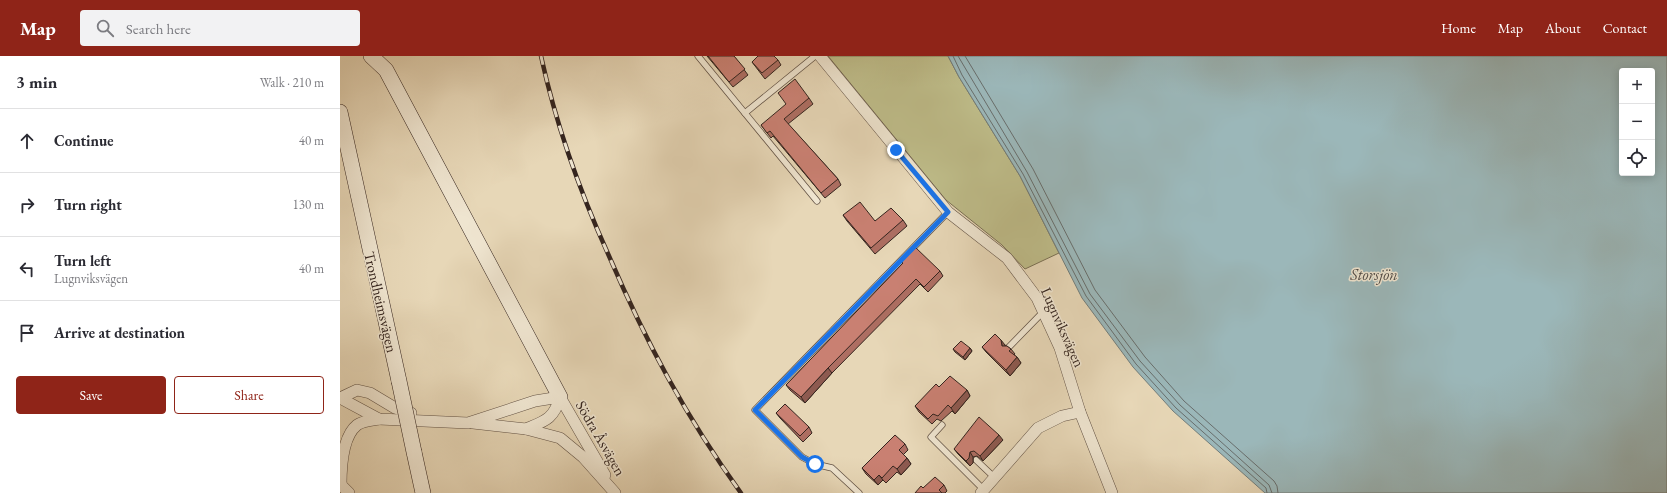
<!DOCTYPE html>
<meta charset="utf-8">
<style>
:root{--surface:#fff;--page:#f2f2f3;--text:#2b2b33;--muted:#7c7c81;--line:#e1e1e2;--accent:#8f2418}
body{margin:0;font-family:"EB Garamond",serif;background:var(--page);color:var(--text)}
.controls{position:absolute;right:12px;top:12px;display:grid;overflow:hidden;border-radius:4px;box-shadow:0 2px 10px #0003}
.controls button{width:36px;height:36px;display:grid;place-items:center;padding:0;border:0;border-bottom:1px solid var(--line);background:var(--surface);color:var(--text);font:20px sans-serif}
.stop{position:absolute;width:12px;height:12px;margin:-9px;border:3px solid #1a73e8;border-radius:50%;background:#fff}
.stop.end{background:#1a73e8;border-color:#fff;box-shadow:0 1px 4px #0008}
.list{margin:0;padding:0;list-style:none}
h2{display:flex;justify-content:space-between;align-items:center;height:52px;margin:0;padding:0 16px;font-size:17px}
h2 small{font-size:13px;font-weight:400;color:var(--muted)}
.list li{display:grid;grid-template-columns:26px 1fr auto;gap:12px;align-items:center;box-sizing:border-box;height:64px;padding:0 16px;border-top:1px solid var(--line)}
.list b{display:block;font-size:15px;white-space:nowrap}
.list p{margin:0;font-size:13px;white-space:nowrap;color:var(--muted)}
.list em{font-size:13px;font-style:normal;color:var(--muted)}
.actions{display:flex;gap:8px;padding:12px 16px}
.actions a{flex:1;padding:9px 0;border:1px solid var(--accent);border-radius:4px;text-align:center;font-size:14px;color:var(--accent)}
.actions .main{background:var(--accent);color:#fff}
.icon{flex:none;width:22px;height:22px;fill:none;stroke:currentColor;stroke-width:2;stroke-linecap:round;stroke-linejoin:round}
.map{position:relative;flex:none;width:1327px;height:437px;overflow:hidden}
header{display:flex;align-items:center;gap:24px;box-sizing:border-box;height:56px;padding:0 20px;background:var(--accent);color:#fff}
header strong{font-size:19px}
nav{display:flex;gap:22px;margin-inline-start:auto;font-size:14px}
.search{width:280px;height:36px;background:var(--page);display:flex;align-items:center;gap:10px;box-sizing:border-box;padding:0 14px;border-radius:4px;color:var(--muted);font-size:15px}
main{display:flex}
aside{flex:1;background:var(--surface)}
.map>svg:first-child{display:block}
</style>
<header>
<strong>Map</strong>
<div class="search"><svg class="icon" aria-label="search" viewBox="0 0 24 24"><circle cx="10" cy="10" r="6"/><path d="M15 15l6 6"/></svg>Search here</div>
<nav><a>Home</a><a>Map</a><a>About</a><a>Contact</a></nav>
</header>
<main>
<aside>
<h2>3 min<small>Walk · 210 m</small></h2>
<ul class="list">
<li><svg class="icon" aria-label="ahead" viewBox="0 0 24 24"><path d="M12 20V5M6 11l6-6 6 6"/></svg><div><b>Continue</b></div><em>40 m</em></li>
<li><svg class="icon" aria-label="right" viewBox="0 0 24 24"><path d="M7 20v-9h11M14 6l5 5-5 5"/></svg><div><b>Turn right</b></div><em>130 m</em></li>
<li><svg class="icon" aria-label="left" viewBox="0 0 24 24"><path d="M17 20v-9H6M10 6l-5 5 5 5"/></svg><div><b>Turn left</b><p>Lugnviksvägen</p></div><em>40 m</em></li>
<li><svg class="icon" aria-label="arrive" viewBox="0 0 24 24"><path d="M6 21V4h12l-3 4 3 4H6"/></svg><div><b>Arrive at destination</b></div></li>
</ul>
<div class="actions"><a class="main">Save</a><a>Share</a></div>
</aside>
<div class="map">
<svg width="1327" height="437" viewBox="0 0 1327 437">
<rect width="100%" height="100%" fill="#e7d7b7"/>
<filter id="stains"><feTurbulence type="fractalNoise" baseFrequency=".005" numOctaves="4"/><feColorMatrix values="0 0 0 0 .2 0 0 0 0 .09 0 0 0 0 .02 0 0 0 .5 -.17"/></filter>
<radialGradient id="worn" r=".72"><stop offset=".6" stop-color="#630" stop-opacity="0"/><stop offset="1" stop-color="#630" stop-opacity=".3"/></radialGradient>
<!-- green -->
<polygon fill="#bebc89" stroke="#7a7054" points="488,0 608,0 619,21 680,120 719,197 685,213 662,189 606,144"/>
<!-- water -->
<path fill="#9bb7b9" stroke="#727d7b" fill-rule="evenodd" d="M608 0H1327V437H925L833 355 793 311 742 242 680 120 619 21ZM1282 15H1312V117H1282Z"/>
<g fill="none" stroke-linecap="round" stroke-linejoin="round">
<!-- shore -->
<g stroke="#686e6c" stroke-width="1">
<polyline points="613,0 622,19 683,118 746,240 796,308 836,352 926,432 927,437"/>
<polyline points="618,0 687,116 750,238 800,305 840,349 929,429 932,437"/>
<polyline points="625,0 693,113 755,234 805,301 844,345 934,425 937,430 938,437"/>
</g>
<!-- service casing -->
<g stroke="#625245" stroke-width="7">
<g id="service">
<polyline points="358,0 477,145"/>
<polyline points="405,57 475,0"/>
<polyline points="668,292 703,256"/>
<polyline points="602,369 591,381 644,434"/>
<polyline points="636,404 655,422"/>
<polyline points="519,437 492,412 475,408 462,401 415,354 608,156"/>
</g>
</g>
<!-- minor casing -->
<g stroke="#625245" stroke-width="12">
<g id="minor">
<polyline points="480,0 608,156 667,202 697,242 720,292 740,356 772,437"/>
<polyline points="220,341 265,419"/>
<path d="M0 342 39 363 128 367 195 345 220 341C214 363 205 365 186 373"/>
<polyline points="0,342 17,334 30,337 55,352 71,357"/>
<polyline points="133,367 186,373 220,382 243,401 275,437"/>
<polyline points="0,428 9,437"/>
<path d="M1 429C1 412 2 381 17 369 22 365 33 364 39 363"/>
<polyline points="641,437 698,372 722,360 740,356"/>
</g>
</g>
<!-- secondary casing -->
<g stroke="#35251f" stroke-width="16">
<g id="secondary">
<polyline points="31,0 46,14 220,341"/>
<polyline points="0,56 59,325"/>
<polyline points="74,396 83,437"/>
</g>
</g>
<!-- service -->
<use href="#service" stroke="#efe5d0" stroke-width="5.5"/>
<!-- minor -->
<use href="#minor" stroke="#efe5d0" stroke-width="11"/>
<!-- secondary -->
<use href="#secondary" stroke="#efe5d0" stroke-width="15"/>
<!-- rail casing -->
<g stroke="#35251f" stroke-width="4.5">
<path id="rail" d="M201 0C216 69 240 136 269 200 306 286 346 361 401 437"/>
</g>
<!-- rail -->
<use href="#rail" stroke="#efe5d0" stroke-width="3" stroke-dasharray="9" stroke-linecap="butt"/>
<!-- secondary-bridge casing -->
<g stroke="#35251f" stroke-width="16" stroke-linecap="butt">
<polyline id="secondary-bridge" points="59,325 74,396"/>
</g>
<!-- secondary-bridge -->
<use href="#secondary-bridge" stroke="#efe5d0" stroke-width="15"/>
</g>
<!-- wall -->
<g fill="#ad6e62" stroke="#35251f">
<polygon points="367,0 394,0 408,19 393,31"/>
<polygon points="438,4 441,9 425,23 412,6"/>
<polygon points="469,42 473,48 448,68 498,123 501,129 485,142 433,80 431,82 421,69"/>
<polygon points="503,159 535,165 563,164 567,170 535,198 507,165"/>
<polygon points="561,206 600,215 603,220 588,236 580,228 492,317 465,347 450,334 446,329 563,208"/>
<polygon points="665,289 671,293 675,298 674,299 677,301 681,307 670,320 646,296 642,291"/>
<polygon points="630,292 632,295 625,304 615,296 613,293"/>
<polygon points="599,331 627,334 630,340 615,358 612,355 601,365 597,363 592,368 579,356 575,350"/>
<polygon points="436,357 469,371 472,377 463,386 440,362"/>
<polygon points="663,384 643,405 637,400 633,401 633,407 630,410 618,398 614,393"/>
<polygon points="565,388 568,394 563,399 567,402 571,408 561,419 557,416 546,427 543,424 538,429 526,418 522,412"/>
<polygon points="604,429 607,435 605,437 575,437 583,432"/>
</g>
<!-- shaded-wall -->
<g fill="#8d5a50" stroke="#35251f">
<polygon points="661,284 665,289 665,295 662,290"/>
<polygon points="630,292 632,295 625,304 623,301"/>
<polygon points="677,301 681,307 670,320 666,314"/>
<polygon points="488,312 492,317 465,347 461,341"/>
<polygon points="627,334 630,340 615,358 611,352"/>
<polygon points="659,379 663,384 643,405 640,400"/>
<polygon points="630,396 633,401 633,407 630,410 626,405"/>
<polygon points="567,402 571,408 561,419 557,413"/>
<polygon points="539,419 543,424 538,429 534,424"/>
</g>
<!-- building -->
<g fill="#c98072" stroke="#35251f">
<polygon points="368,0 394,0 405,13 389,26"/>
<polygon points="418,0 434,0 438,4 422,17 412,6"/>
<polygon points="455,23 469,42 444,63 498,123 481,137 430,75 427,77 421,69 446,48 438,37"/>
<polygon points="520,146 535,165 551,152 563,164 531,192 503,159"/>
<polygon points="575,191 600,215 584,231 576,223 488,312 461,341 446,329 563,207 561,206"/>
<polygon points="655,278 661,284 662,290 667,290 671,293 669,295 677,301 666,314 642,291"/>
<polygon points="621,285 630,292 623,301 613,293"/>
<polygon points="610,320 627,334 611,352 608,349 598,360 593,358 588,363 575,350 596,328 599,331"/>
<polygon points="445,348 469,371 460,380 436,357"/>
<polygon points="639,361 659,379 640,400 634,395 630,396 629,402 626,405 614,393"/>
<polygon points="555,379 565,388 559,394 567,402 557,413 553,410 542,422 539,419 534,424 522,412"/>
<polygon points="595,421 604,429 599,434 602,437 575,437 581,430 583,432"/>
</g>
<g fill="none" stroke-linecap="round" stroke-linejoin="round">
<!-- route -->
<polyline stroke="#1a73e8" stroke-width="5" points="475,408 462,401 415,354 608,156 556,94"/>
</g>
<g text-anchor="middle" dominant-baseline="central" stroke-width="3" stroke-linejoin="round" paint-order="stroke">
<!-- street labels -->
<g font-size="15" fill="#35251f" stroke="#efe5d0">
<text transform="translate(41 246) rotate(77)">Trondheimsvägen</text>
<text transform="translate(723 271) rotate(66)">Lugnviksvägen</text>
<text transform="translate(261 382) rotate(60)">Södra Åsvägen</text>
</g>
<!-- water labels -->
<g font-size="16" font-style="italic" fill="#4e4a46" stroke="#efe5d0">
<text x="1034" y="218">Storsjön</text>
</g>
</g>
<rect width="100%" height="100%" filter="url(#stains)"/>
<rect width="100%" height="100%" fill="url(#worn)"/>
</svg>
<div class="controls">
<button>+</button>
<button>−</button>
<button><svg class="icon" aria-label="locate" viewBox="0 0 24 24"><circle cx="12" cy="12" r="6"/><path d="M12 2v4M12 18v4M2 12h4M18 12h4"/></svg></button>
</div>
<div class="stop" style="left:475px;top:408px"></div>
<div class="stop end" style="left:556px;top:94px"></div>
</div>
</main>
